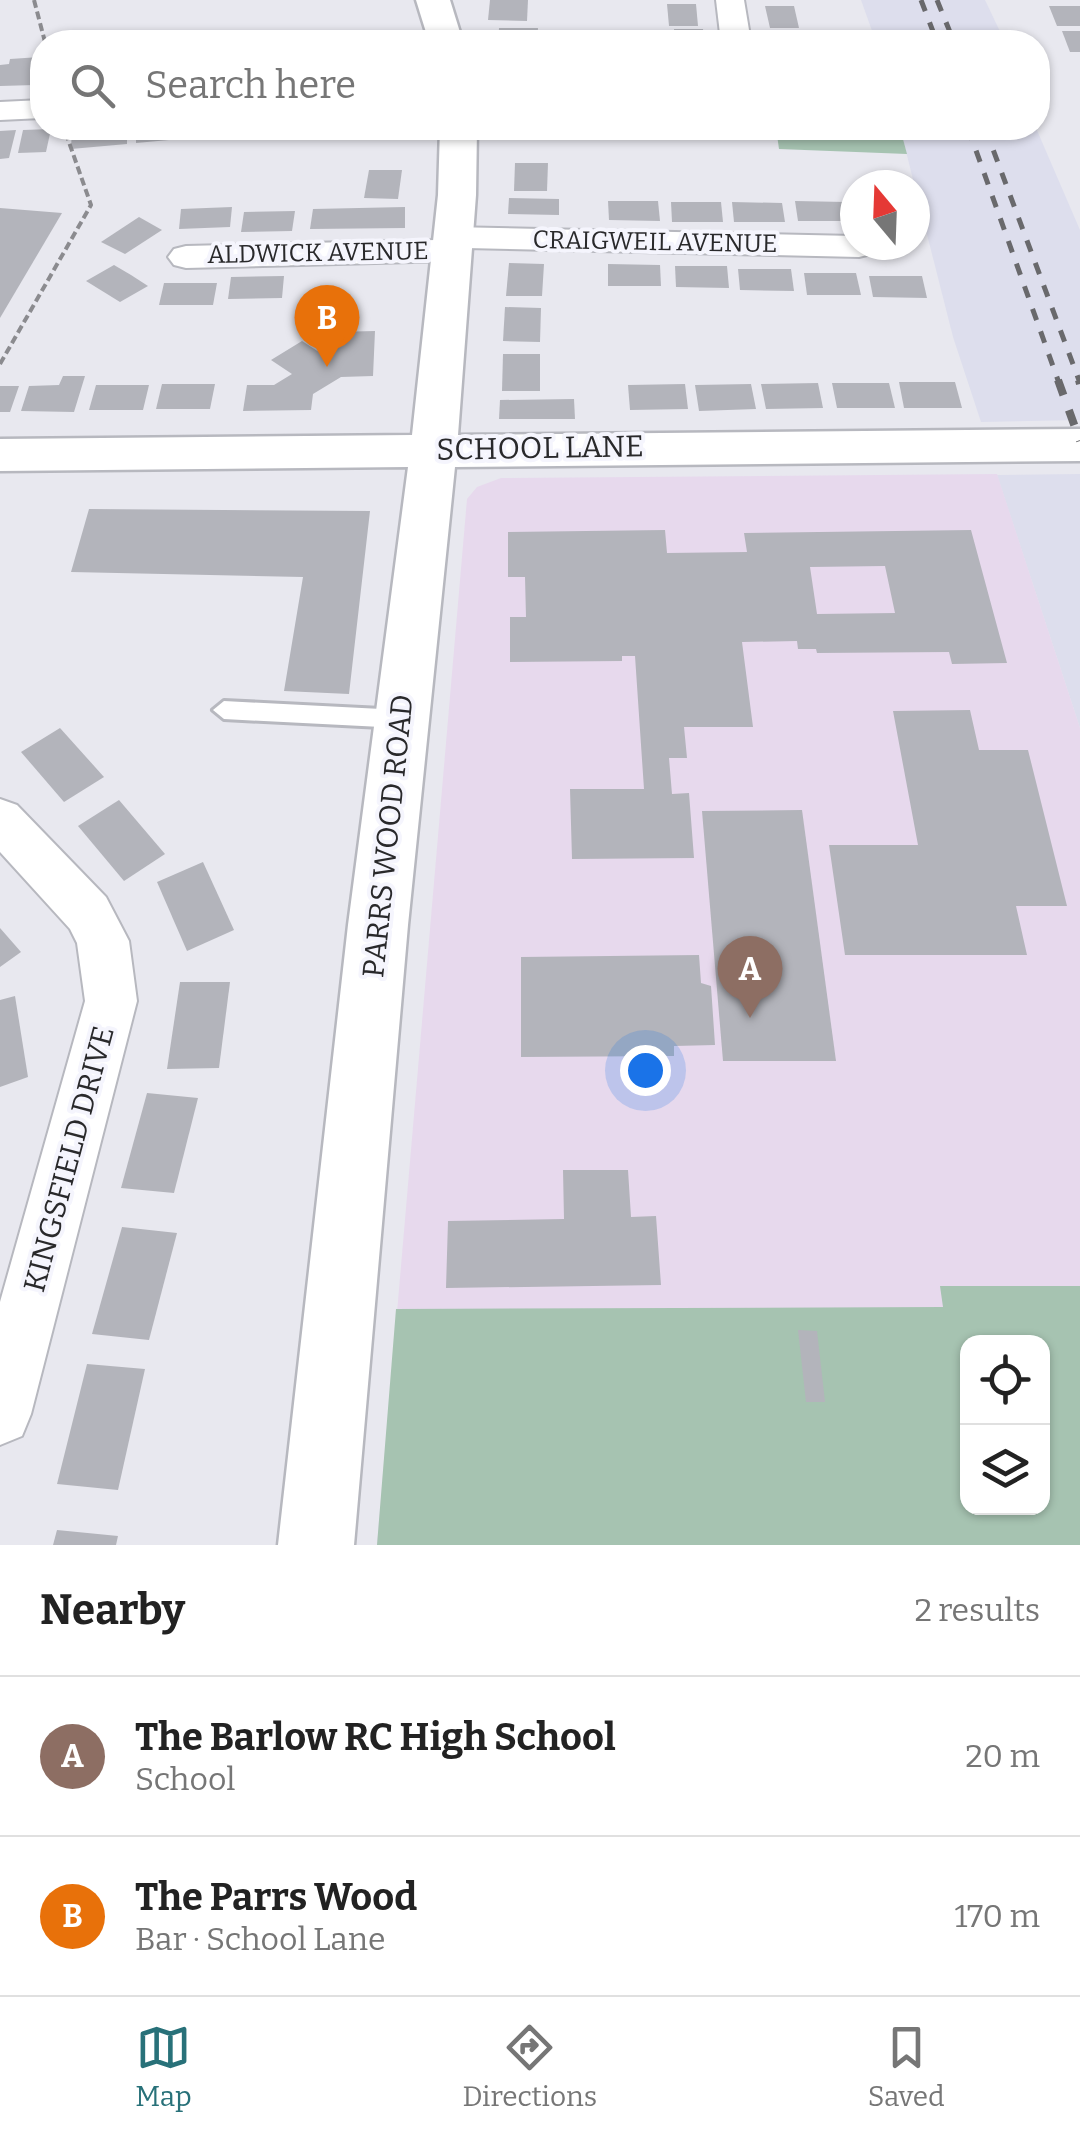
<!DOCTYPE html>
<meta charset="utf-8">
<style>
:root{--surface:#fff;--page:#f2f2f2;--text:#222;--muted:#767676;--line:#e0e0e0;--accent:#287179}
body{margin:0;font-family:Bitter,serif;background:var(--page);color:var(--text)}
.controls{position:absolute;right:30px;bottom:30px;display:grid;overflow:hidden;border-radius:20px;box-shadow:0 2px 8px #0004}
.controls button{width:90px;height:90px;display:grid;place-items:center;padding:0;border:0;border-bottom:2px solid var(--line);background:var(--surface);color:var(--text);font:50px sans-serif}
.compass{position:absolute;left:840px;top:170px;width:90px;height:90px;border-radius:50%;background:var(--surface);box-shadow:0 2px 8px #0004;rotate:341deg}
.you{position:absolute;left:645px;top:1070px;width:35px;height:35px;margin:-25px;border:8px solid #fff;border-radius:50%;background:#1a73e8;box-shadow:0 0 0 15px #1a73e833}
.badge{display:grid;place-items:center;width:65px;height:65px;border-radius:50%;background:var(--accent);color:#fff;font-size:32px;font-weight:700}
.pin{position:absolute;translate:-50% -82px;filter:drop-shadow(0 2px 5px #0008)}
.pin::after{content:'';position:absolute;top:52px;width:35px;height:30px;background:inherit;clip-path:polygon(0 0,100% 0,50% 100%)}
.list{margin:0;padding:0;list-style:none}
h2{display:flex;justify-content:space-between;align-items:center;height:130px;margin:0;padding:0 40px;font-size:42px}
h2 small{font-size:32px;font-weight:400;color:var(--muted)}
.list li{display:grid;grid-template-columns:65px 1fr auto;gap:30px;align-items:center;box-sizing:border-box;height:160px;padding:0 40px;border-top:2px solid var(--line)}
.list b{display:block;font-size:38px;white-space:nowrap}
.list p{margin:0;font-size:32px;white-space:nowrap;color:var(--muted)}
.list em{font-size:32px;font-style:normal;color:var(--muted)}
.icon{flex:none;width:55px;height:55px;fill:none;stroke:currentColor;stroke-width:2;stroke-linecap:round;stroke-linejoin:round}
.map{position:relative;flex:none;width:1080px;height:1545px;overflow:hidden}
.search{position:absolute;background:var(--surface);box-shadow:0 2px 8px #0004;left:30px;right:30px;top:30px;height:110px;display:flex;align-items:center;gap:25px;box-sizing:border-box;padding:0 35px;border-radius:40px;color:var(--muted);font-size:38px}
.sheet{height:450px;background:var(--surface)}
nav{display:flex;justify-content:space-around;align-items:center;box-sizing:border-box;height:140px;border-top:2px solid var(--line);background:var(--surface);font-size:28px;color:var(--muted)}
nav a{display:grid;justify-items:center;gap:5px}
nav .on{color:var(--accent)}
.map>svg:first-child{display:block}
</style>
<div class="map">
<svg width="1080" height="1545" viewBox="0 0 1080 1545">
<rect width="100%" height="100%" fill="#e8e8ef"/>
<!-- built -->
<g fill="#dddeed">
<polygon points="861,0 985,0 1005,42 876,42"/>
<polygon points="900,128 1036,128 1080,230 1080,420 981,422 953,337"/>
<polygon points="1080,474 1080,728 997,475"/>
</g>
<!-- education -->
<path fill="#e7d9ed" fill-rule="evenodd" d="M997 474 1080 728V1545H377L467 499 477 487 501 478ZM968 1342H1042V1508H968Z"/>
<!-- green -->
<g fill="#a6c3b1" fill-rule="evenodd">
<polygon points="776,128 900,128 907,154 779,149"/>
<path d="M940 1286H1080V1545H377L396 1309 943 1307ZM968 1342H1042V1508H968Z"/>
</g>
<!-- building -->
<g fill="#b3b4bb" fill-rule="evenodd">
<polygon points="490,0 528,0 527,21 488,20"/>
<polygon points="667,4 696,4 698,26 669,26"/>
<polygon points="765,6 794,6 799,28 770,28"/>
<polygon points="1049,6 1080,6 1080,26 1057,26"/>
<polygon points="499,28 538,28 537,42 498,42"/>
<polygon points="674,29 703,29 705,42 675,42"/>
<polygon points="771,31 800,31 802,42 773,42"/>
<polygon points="1062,31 1080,31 1080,52 1070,52"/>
<polygon points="398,33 400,42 352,42 351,37"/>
<polygon points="40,57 35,85 0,86 0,65 9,64 10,59"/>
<polygon points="72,128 127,128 127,144 71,149"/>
<polygon points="136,128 191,128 191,138 136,143"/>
<polygon points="206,128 260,128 261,133 206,137"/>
<polygon points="51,129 46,152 18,153 23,130"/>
<polygon points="16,130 9,158 0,159 0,131"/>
<polygon points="515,163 548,163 547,191 514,191"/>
<polygon points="369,170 402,170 398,199 364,198"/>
<polygon points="509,198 559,199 559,215 508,214"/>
<polygon points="608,201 658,201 660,221 609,220"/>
<polygon points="795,201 846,202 849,221 798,221"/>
<polygon points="671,202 721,202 723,222 672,222"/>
<polygon points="732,202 782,203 785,222 734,222"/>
<polygon points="232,207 230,227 179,229 181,209"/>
<polygon points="405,207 405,228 310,229 313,209"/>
<polygon points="0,208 62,213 0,318"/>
<polygon points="295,211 292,231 241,232 244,212"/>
<polygon points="139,217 162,230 125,254 101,242"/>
<polygon points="509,263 544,264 542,296 506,296"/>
<polygon points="608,264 660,265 661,286 608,286"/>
<polygon points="114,265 131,275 148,286 120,302 86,281"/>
<polygon points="675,266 727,266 729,288 676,287"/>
<polygon points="738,269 791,269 794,291 740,290"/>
<polygon points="804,273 856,273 861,295 807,295"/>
<polygon points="284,276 282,298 228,299 231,277"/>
<polygon points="869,276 922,276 927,298 873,297"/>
<polygon points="164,283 217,283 213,305 159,305"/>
<polygon points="505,307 541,308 540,342 503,341"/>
<polygon points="375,331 373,376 341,377 313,394 311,410 243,411 247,385 274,385 292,374 271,360 302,341 322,354 333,347 335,332"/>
<polygon points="503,354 540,354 540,391 502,391"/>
<polygon points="63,376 85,376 74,412 21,411 29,386 59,385"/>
<polygon points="899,382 955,382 962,408 904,408"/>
<polygon points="818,383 823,408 766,409 761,384"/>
<polygon points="832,383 889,383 895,408 837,408"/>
<polygon points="162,384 215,384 210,409 156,409"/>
<polygon points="685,384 688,409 630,410 628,385"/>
<polygon points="751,384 756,409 699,411 695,385"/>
<polygon points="96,385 149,385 143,410 89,410"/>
<polygon points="0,386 19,386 10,412 0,412"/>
<polygon points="574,399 575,419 499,419 500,400"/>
<polygon points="89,509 370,511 349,694 284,691 303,577 71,572"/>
<path d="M665 530 667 553 747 552 744 533 971 530 1007 663 952 664 949 652 817 653 816 649H798L797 641 742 642 753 727H684L687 758H669L672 794 689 793 694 858 572 859 570 789H644L635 656H622V661L510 662V617H526L525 577H508V532ZM885 566 895 613 817 614 810 567Z"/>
<polygon points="970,710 979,750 1028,750 1067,906 1016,906 1027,955 845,955 829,845 918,845 893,711"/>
<polygon points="60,728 104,777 64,802 21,752"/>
<polygon points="119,800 165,854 124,881 78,826"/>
<polygon points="802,810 836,1061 723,1061 702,811"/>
<polygon points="203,862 234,930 187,951 157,882"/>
<polygon points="0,928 21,952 0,967"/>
<polygon points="699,955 701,983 711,986 715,1045 674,1046 674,1056 521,1057 521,957"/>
<polygon points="180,982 230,982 219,1068 167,1069"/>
<polygon points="15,996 28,1077 0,1087 0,1000"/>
<polygon points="147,1093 198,1098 174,1193 121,1188"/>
<polygon points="563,1170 628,1170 631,1217 656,1216 661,1285 446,1288 448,1221 564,1219"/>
<polygon points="122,1227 177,1233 149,1340 92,1334"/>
<polygon points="798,1330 817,1331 825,1402 806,1402"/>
<polygon points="87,1364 145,1369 118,1490 57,1484"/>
<polygon points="57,1530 118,1536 116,1545 53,1545"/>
</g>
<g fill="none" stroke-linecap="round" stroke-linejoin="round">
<!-- lane casing -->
<g stroke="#b7b8bf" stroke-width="6">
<polygon id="lane" points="224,701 401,710 409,713 412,719 409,725 401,728 224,719 213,710"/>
</g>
<!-- street casing -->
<g stroke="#b7b8bf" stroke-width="4">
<g id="street">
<polygon points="716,0 744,0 751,42 721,42"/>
<polygon points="42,100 42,118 0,120 0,102"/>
<polygon points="451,227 855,236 855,245 876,247 871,254 859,257 466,248 462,257 450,261 186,268 174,265 168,257 174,249 186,246 436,240 439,230"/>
<polygon points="0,799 17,805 106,897 129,941 137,1001 31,1414 22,1436 0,1445 0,1302 85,1001 77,943 70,929 0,852"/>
</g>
</g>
<!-- secondary casing -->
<g stroke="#b7b8bf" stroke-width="5">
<g id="secondary">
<polygon points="416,0 450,0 463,42 429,42"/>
<polygon points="440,128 477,128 476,195 458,435 1080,429 1080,461 455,467 408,925 354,1545 278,1545 348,925 408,467 0,471 0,439 412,435 438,195"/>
</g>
</g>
<!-- path -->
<g stroke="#8b8b8f" stroke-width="4" stroke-dasharray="8 4" stroke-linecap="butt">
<polyline points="34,0 45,42"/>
<polyline points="0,364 91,205 64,128"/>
</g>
<!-- lane -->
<use href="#lane" fill="#fff" fill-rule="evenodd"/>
<!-- street -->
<use href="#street" fill="#fff" fill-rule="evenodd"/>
<!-- secondary -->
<use href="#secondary" fill="#fff" fill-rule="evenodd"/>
<!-- rail-far1 -->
<g stroke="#69696c" stroke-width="5" stroke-dasharray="12 12" stroke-linecap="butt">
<polyline points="921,0 937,42"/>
<polyline points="937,0 954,42"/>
<polyline points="968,128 1059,383"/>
<polyline points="985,128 1080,383"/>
</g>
<!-- rail -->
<g stroke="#69696c" stroke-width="8" stroke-dasharray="16 16" stroke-linecap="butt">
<polyline points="1058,380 1080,441"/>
<polyline points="1079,380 1080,384"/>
</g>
</g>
<g text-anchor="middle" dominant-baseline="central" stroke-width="8" stroke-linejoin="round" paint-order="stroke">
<!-- far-street labels -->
<g font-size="25" fill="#29292b" stroke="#f5f5fd">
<text transform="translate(655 242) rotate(1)">CRAIGWEIL AVENUE</text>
<text transform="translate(318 253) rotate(-1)">ALDWICK AVENUE</text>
</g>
<!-- street labels -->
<g font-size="30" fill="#29292b" stroke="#f5f5fd">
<text transform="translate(540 448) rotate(-1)">SCHOOL LANE</text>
<text transform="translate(388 836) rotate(-84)">PARRS WOOD ROAD</text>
<text transform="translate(69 1159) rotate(-75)">KINGSFIELD DRIVE</text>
</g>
</g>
</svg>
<div class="controls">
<button><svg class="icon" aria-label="locate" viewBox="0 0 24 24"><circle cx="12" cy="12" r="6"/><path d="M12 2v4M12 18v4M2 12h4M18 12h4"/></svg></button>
<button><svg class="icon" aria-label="layers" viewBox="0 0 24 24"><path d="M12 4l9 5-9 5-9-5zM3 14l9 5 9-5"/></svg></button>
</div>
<svg class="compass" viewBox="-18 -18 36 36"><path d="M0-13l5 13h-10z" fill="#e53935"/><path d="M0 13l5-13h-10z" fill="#767676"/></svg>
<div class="you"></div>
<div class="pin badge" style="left:750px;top:1018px;background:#8d6e63">A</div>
<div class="pin badge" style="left:327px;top:367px;background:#e8710a">B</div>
<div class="search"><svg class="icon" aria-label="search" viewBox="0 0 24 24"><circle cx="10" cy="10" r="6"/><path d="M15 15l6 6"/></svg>Search here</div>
</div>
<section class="sheet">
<h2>Nearby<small>2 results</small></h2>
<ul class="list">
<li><span class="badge" style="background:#8d6e63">A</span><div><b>The Barlow RC High School</b><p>School</p></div><em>20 m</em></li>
<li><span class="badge" style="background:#e8710a">B</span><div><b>The Parrs Wood</b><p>Bar · School Lane</p></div><em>170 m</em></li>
</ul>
</section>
<nav>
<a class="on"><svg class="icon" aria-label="map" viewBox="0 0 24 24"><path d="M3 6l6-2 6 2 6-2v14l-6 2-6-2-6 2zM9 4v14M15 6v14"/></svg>Map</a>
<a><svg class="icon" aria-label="directions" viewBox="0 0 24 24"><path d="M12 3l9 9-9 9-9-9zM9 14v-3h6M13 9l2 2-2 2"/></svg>Directions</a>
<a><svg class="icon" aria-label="saved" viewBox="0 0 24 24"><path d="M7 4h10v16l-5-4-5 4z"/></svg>Saved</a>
</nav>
